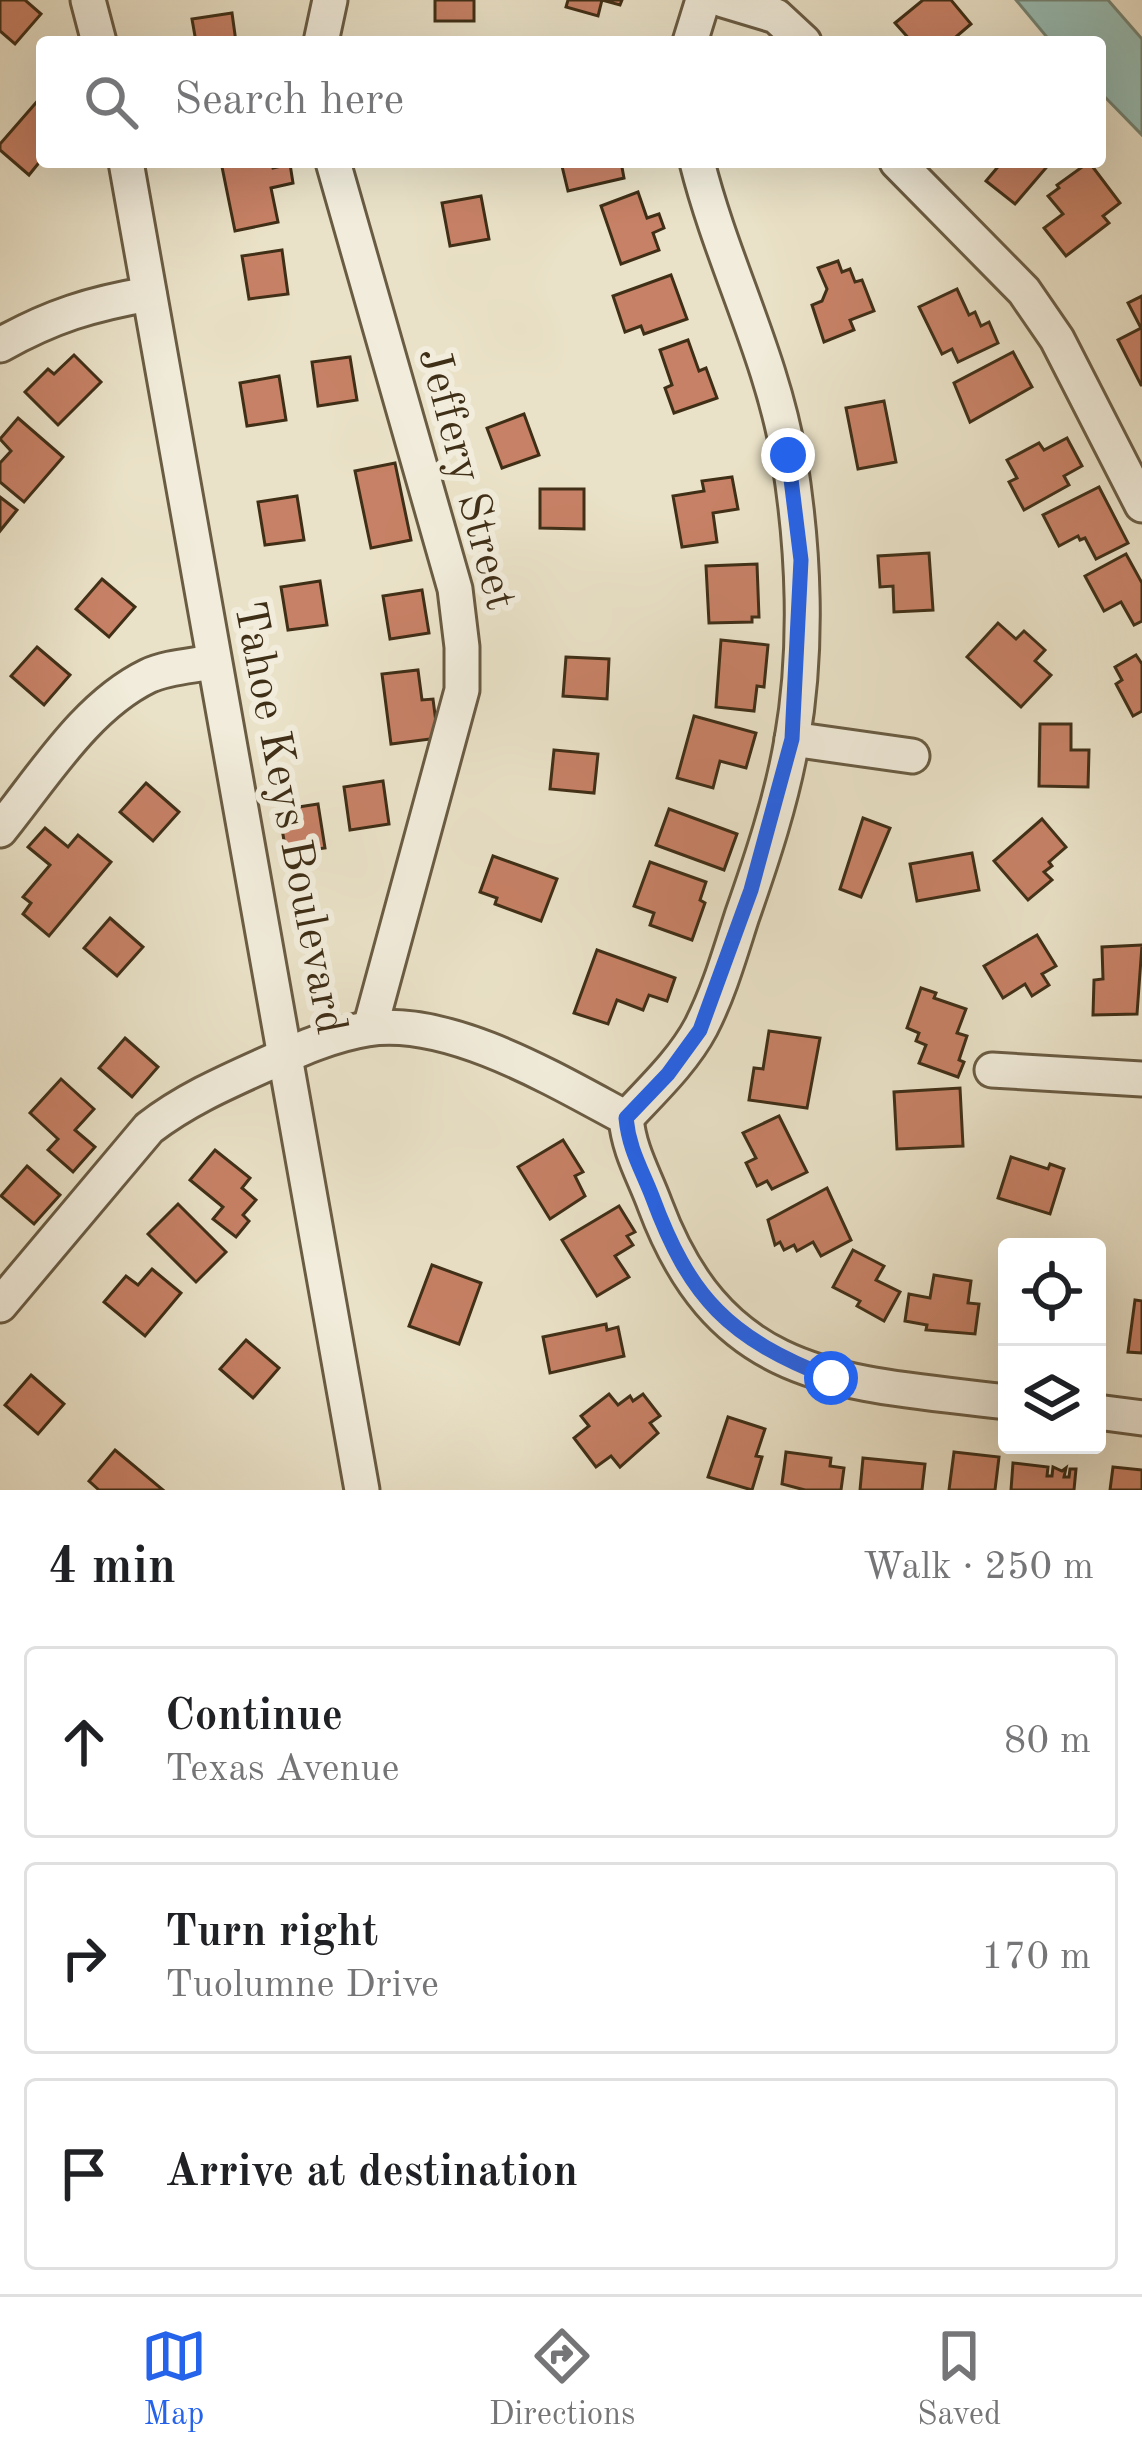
<!DOCTYPE html>
<meta charset="utf-8">
<style>
:root{--surface:#fff;--page:#f6f6f6;--text:#202124;--muted:#757577;--line:#e0e0e0;--accent:#2563eb}
body{margin:0;font-family:"Old Standard TT",serif;background:var(--page);color:var(--text)}
.controls{position:absolute;right:36px;bottom:36px;display:grid;overflow:hidden;border-radius:12px;box-shadow:0 12px 48px #0002}
.controls button{width:108px;height:108px;display:grid;place-items:center;padding:0;border:0;border-bottom:3px solid var(--line);background:var(--surface);color:var(--text);font:60px sans-serif}
.stop{position:absolute;width:36px;height:36px;margin:-27px;border:9px solid #2563eb;border-radius:50%;background:#fff}
.stop.end{background:#2563eb;border-color:#fff;box-shadow:0 3px 12px #0008}
.list{margin:0;padding:0;list-style:none}
h2{display:flex;justify-content:space-between;align-items:center;height:156px;margin:0;padding:0 48px;font-size:51px}
h2 small{font-size:39px;font-weight:400;color:var(--muted)}
.list li{display:grid;grid-template-columns:78px 1fr auto;gap:36px;align-items:center;box-sizing:border-box;height:192px;margin:0 24px 24px;padding:0 24px;border:3px solid var(--line);border-radius:12px}
.list b{display:block;font-size:45px;white-space:nowrap}
.list p{margin:0;font-size:39px;white-space:nowrap;color:var(--muted)}
.list em{font-size:39px;font-style:normal;color:var(--muted)}
.icon{flex:none;width:66px;height:66px;fill:none;stroke:currentColor;stroke-width:2;stroke-linecap:round;stroke-linejoin:round}
.map{position:relative;flex:none;width:1142px;height:1490px;overflow:hidden}
.search{position:absolute;background:var(--surface);box-shadow:0 12px 48px #0002;left:36px;right:36px;top:36px;height:132px;display:flex;align-items:center;gap:30px;box-sizing:border-box;padding:0 42px;border-radius:12px;color:var(--muted);font-size:45px}
.sheet{height:804px;background:var(--surface)}
nav{display:flex;justify-content:space-around;align-items:center;box-sizing:border-box;height:168px;border-top:3px solid var(--line);background:var(--surface);font-size:33px;color:var(--muted)}
nav a{display:grid;justify-items:center;gap:6px}
nav .on{color:var(--accent)}
.map>svg:first-child{display:block}
</style>
<div class="map">
<svg width="1142" height="1490" viewBox="0 0 1142 1490">
<rect width="100%" height="100%" fill="#eae2c8"/>
<filter id="stains"><feTurbulence type="fractalNoise" baseFrequency=".00167" numOctaves="4"/><feColorMatrix values="0 0 0 0 .2 0 0 0 0 .09 0 0 0 0 .02 0 0 0 .5 -.17"/></filter>
<radialGradient id="worn" r=".72"><stop offset=".6" stop-color="#630" stop-opacity="0"/><stop offset="1" stop-color="#630" stop-opacity=".3"/></radialGradient>
<!-- water -->
<polygon fill="#98beb5" stroke="#758576" stroke-width="3" points="1016,0 1108,0 1142,39 1142,135 1100,92 1100,42 1051,42"/>
<!-- building -->
<g fill="#c78166" stroke="#402f17" stroke-width="3">
<polygon points="0,0 25,0 41,14 15,44 0,31"/>
<rect x="435" y="0" width="39" height="21"/>
<polygon points="568,0 622,0 620,5 602,0 598,16 566,7"/>
<polygon points="923,0 951,0 971,24 950,42 912,42 895,23"/>
<polygon points="232,13 236,42 196,42 192,19"/>
<polygon points="41,97 42,159 29,175 0,150 0,144"/>
<polygon points="221,162 271,162 273,168 290,164 293,183 271,188 278,222 235,231"/>
<polygon points="561,162 621,162 624,178 568,191"/>
<polygon points="1002,162 1051,162 1015,204 986,181"/>
<polygon points="1089,162 1120,203 1103,216 1109,223 1066,256 1044,228 1063,214 1048,196 1059,188 1057,185"/>
<polygon points="638,192 647,218 659,214 664,228 653,233 659,250 621,264 601,206"/>
<polygon points="481,196 489,239 450,246 442,203"/>
<polygon points="282,250 288,294 249,299 242,256"/>
<polygon points="838,261 842,272 850,269 855,282 862,280 874,311 850,320 854,330 824,342 812,305 822,301 827,289 818,268"/>
<polygon points="671,275 687,319 644,334 641,326 625,332 613,296"/>
<polygon points="957,289 969,315 975,312 981,326 989,322 998,343 958,362 952,349 942,354 919,307"/>
<polygon points="1142,296 1142,385 1141,385 1118,340 1141,328 1128,303"/>
<polygon points="688,340 699,371 706,368 717,398 674,413 665,388 672,385 660,350"/>
<polygon points="1013,352 1032,387 970,422 954,383"/>
<polygon points="74,355 101,382 58,425 25,392 48,369 54,374"/>
<polygon points="350,357 357,400 318,406 312,362"/>
<polygon points="279,376 286,420 247,426 240,383"/>
<polygon points="884,401 896,462 858,469 846,408"/>
<polygon points="524,414 539,455 502,468 487,428"/>
<polygon points="18,418 63,457 24,502 0,482 0,463 11,451 0,439"/>
<polygon points="1067,438 1082,466 1064,476 1069,485 1024,510 1009,482 1017,478 1007,460 1039,443 1044,450"/>
<polygon points="395,463 411,540 371,548 355,471"/>
<polygon points="732,477 738,509 713,513 717,542 682,547 673,496 704,491 702,481"/>
<polygon points="1099,487 1128,543 1096,559 1085,538 1080,540 1078,536 1059,546 1043,515"/>
<polygon points="540,489 584,489 584,529 540,528"/>
<polygon points="297,496 304,540 265,545 258,502"/>
<polygon points="0,497 17,510 0,531"/>
<polygon points="929,553 933,610 894,612 893,586 880,587 878,556"/>
<polygon points="1126,554 1142,583 1142,621 1134,625 1121,602 1104,611 1085,576"/>
<polygon points="757,564 759,617 752,617 752,622 709,623 706,566"/>
<polygon points="102,579 135,607 109,637 76,609"/>
<polygon points="320,581 327,625 288,630 281,587"/>
<polygon points="422,590 429,633 390,639 383,596"/>
<polygon points="998,623 1016,639 1024,631 1045,650 1035,661 1051,675 1021,707 967,657"/>
<polygon points="721,640 768,645 764,687 757,686 754,711 716,707"/>
<polygon points="37,647 70,675 44,705 11,676"/>
<polygon points="1136,655 1142,664 1142,711 1133,716 1116,684 1122,680 1115,667"/>
<polygon points="566,657 609,659 607,699 563,696"/>
<polygon points="418,670 422,700 433,699 438,738 391,744 382,674"/>
<polygon points="694,716 756,733 746,768 720,761 713,788 677,778"/>
<polygon points="1040,724 1071,724 1071,750 1089,750 1088,787 1039,786"/>
<polygon points="554,750 598,754 594,793 550,789"/>
<polygon points="383,781 389,824 350,830 344,787"/>
<polygon points="146,783 179,812 153,841 120,812"/>
<polygon points="318,804 325,848 286,853 279,810"/>
<polygon points="669,809 737,834 724,870 656,845"/>
<polygon points="863,818 890,828 861,897 840,889"/>
<polygon points="1042,819 1066,847 1049,862 1052,866 1044,872 1052,880 1028,900 994,861"/>
<polygon points="45,828 68,847 78,835 111,862 49,936 23,914 31,903 23,897 50,865 28,847"/>
<polygon points="972,853 979,890 917,901 910,864"/>
<polygon points="493,856 557,879 541,921 495,904 497,898 480,892"/>
<polygon points="650,862 706,882 700,900 705,903 692,940 650,925 654,913 634,906"/>
<polygon points="110,918 143,947 117,976 84,948"/>
<polygon points="1037,935 1056,966 1042,974 1049,985 1032,996 1025,984 1003,998 984,966"/>
<polygon points="1142,945 1137,1014 1093,1015 1094,980 1103,979 1102,947"/>
<polygon points="597,950 675,978 667,1001 649,995 643,1010 617,1000 608,1024 574,1013"/>
<polygon points="921,988 936,993 934,998 966,1009 957,1033 967,1036 959,1060 964,1062 958,1077 919,1063 926,1045 916,1041 919,1033 907,1028"/>
<polygon points="769,1031 820,1038 807,1108 749,1100 754,1068 763,1069"/>
<polygon points="125,1038 158,1067 132,1097 99,1068"/>
<polygon points="61,1079 94,1109 75,1130 95,1147 73,1172 48,1150 58,1139 30,1113"/>
<polygon points="960,1088 963,1146 897,1149 894,1092"/>
<polygon points="779,1116 807,1172 772,1189 767,1181 757,1186 746,1163 756,1158 743,1133"/>
<polygon points="563,1140 583,1172 575,1176 585,1196 550,1219 518,1167"/>
<polygon points="215,1150 250,1178 242,1188 256,1200 243,1215 249,1221 236,1237 213,1219 223,1207 190,1180"/>
<polygon points="1011,1157 1048,1169 1050,1164 1064,1169 1050,1214 998,1198"/>
<polygon points="27,1166 60,1195 34,1224 1,1196"/>
<polygon points="827,1188 851,1240 821,1256 813,1242 797,1251 794,1245 784,1250 780,1242 775,1245 768,1220"/>
<polygon points="178,1204 226,1252 196,1282 148,1234"/>
<polygon points="619,1206 635,1232 627,1236 633,1245 615,1256 629,1277 597,1296 562,1240"/>
<polygon points="853,1250 884,1266 876,1280 900,1292 884,1321 857,1306 860,1301 833,1287"/>
<polygon points="432,1265 481,1283 459,1344 409,1326"/>
<polygon points="152,1269 181,1293 145,1336 104,1302 126,1276 138,1285"/>
<polygon points="934,1275 971,1281 968,1303 979,1304 975,1334 926,1330 927,1325 905,1321 909,1294 930,1298"/>
<polygon points="1135,1300 1142,1301 1142,1353 1128,1352"/>
<polygon points="606,1324 607,1330 618,1327 624,1356 550,1373 543,1337"/>
<polygon points="246,1340 279,1368 253,1398 220,1369"/>
<polygon points="31,1375 64,1404 38,1434 5,1405"/>
<polygon points="609,1394 618,1405 630,1396 633,1401 643,1394 660,1416 650,1423 658,1433 620,1467 611,1456 596,1467 574,1438 589,1426 581,1416"/>
<polygon points="728,1417 765,1429 756,1456 762,1457 752,1490 708,1477"/>
<polygon points="115,1450 163,1490 99,1490 89,1481"/>
<polygon points="786,1452 831,1458 830,1466 844,1468 841,1490 805,1490 782,1484"/>
<polygon points="954,1452 999,1457 995,1490 949,1490"/>
<polygon points="863,1458 925,1464 922,1490 860,1490"/>
<polygon points="1013,1463 1048,1467 1047,1476 1052,1476 1053,1467 1062,1471 1066,1468 1064,1477 1069,1477 1070,1469 1076,1469 1074,1490 1011,1490"/>
<polygon points="1113,1467 1142,1470 1142,1490 1110,1490"/>
</g>
<g fill="none" stroke-linecap="round" stroke-linejoin="round">
<!-- minor casing -->
<g stroke="#6a5c43" stroke-width="39">
<g id="minor">
<polyline points="88,0 99,42"/>
<polyline points="723,0 776,16 804,42"/>
<polyline points="321,42 330,0"/>
<polyline points="690,42 703,0"/>
<polyline points="126,162 362,1490"/>
<polyline points="333,162 455,589 462,647 462,690 370,1028"/>
<polyline points="897,162 1024,291 1057,339 1142,505"/>
<path d="M0 345C52 316 91 304 149 294"/>
<polyline points="792,739 912,756"/>
<path d="M0 830C43 777 86 706 148 676 167 667 192 666 212 662"/>
<polyline points="992,1070 1142,1079"/>
<path d="M626 1118C652 1090 683 1061 701 1027 719 992 730 953 742 916 762 859 782 799 792 740 808 649 804 549 789 458 772 356 722 262 697 162"/>
<path d="M0 1305 149 1128C184 1101 222 1084 262 1066 296 1051 330 1035 367 1029 449 1016 557 1081 626 1118 629 1151 644 1175 655 1205 722 1384 842 1382 1007 1402"/>
<polyline points="1097,1412 1142,1418"/>
</g>
</g>
<!-- minor -->
<use href="#minor" stroke="#f1ecdb" stroke-width="33"/>
</g>
<g fill="none" stroke-linecap="round" stroke-linejoin="round">
<!-- route -->
<path stroke="#2563eb" stroke-width="15" d="M788 455 801 560 792 739 751 890 700 1030 668 1074 626 1118C629 1149 641 1168 652 1196 690 1299 729 1338 831 1378"/>
</g>
<g text-anchor="middle" dominant-baseline="central" stroke-width="12" stroke-linejoin="round" paint-order="stroke">
<!-- street labels -->
<g font-size="45" fill="#402f17" stroke="#f1ecdb">
<text transform="translate(465 479) rotate(75)">Jeffery Street</text>
<text transform="translate(288 818) rotate(79)">Tahoe Keys Boulevard</text>
</g>
</g>
<rect width="100%" height="100%" filter="url(#stains)"/>
<rect width="100%" height="100%" fill="url(#worn)"/>
</svg>
<div class="controls">
<button><svg class="icon" aria-label="locate" viewBox="0 0 24 24"><circle cx="12" cy="12" r="6"/><path d="M12 2v4M12 18v4M2 12h4M18 12h4"/></svg></button>
<button><svg class="icon" aria-label="layers" viewBox="0 0 24 24"><path d="M12 4l9 5-9 5-9-5zM3 14l9 5 9-5"/></svg></button>
</div>
<div class="stop" style="left:831px;top:1378px"></div>
<div class="stop end" style="left:788px;top:455px"></div>
<div class="search"><svg class="icon" aria-label="search" viewBox="0 0 24 24"><circle cx="10" cy="10" r="6"/><path d="M15 15l6 6"/></svg>Search here</div>
</div>
<section class="sheet">
<h2>4 min<small>Walk · 250 m</small></h2>
<ul class="list">
<li><svg class="icon" aria-label="ahead" viewBox="0 0 24 24"><path d="M12 20V5M6 11l6-6 6 6"/></svg><div><b>Continue</b><p>Texas Avenue</p></div><em>80 m</em></li>
<li><svg class="icon" aria-label="right" viewBox="0 0 24 24"><path d="M7 20v-9h11M14 6l5 5-5 5"/></svg><div><b>Turn right</b><p>Tuolumne Drive</p></div><em>170 m</em></li>
<li><svg class="icon" aria-label="arrive" viewBox="0 0 24 24"><path d="M6 21V4h12l-3 4 3 4H6"/></svg><div><b>Arrive at destination</b></div></li>
</ul>
</section>
<nav>
<a class="on"><svg class="icon" aria-label="map" viewBox="0 0 24 24"><path d="M3 6l6-2 6 2 6-2v14l-6 2-6-2-6 2zM9 4v14M15 6v14"/></svg>Map</a>
<a><svg class="icon" aria-label="directions" viewBox="0 0 24 24"><path d="M12 3l9 9-9 9-9-9zM9 14v-3h6M13 9l2 2-2 2"/></svg>Directions</a>
<a><svg class="icon" aria-label="saved" viewBox="0 0 24 24"><path d="M7 4h10v16l-5-4-5 4z"/></svg>Saved</a>
</nav>
